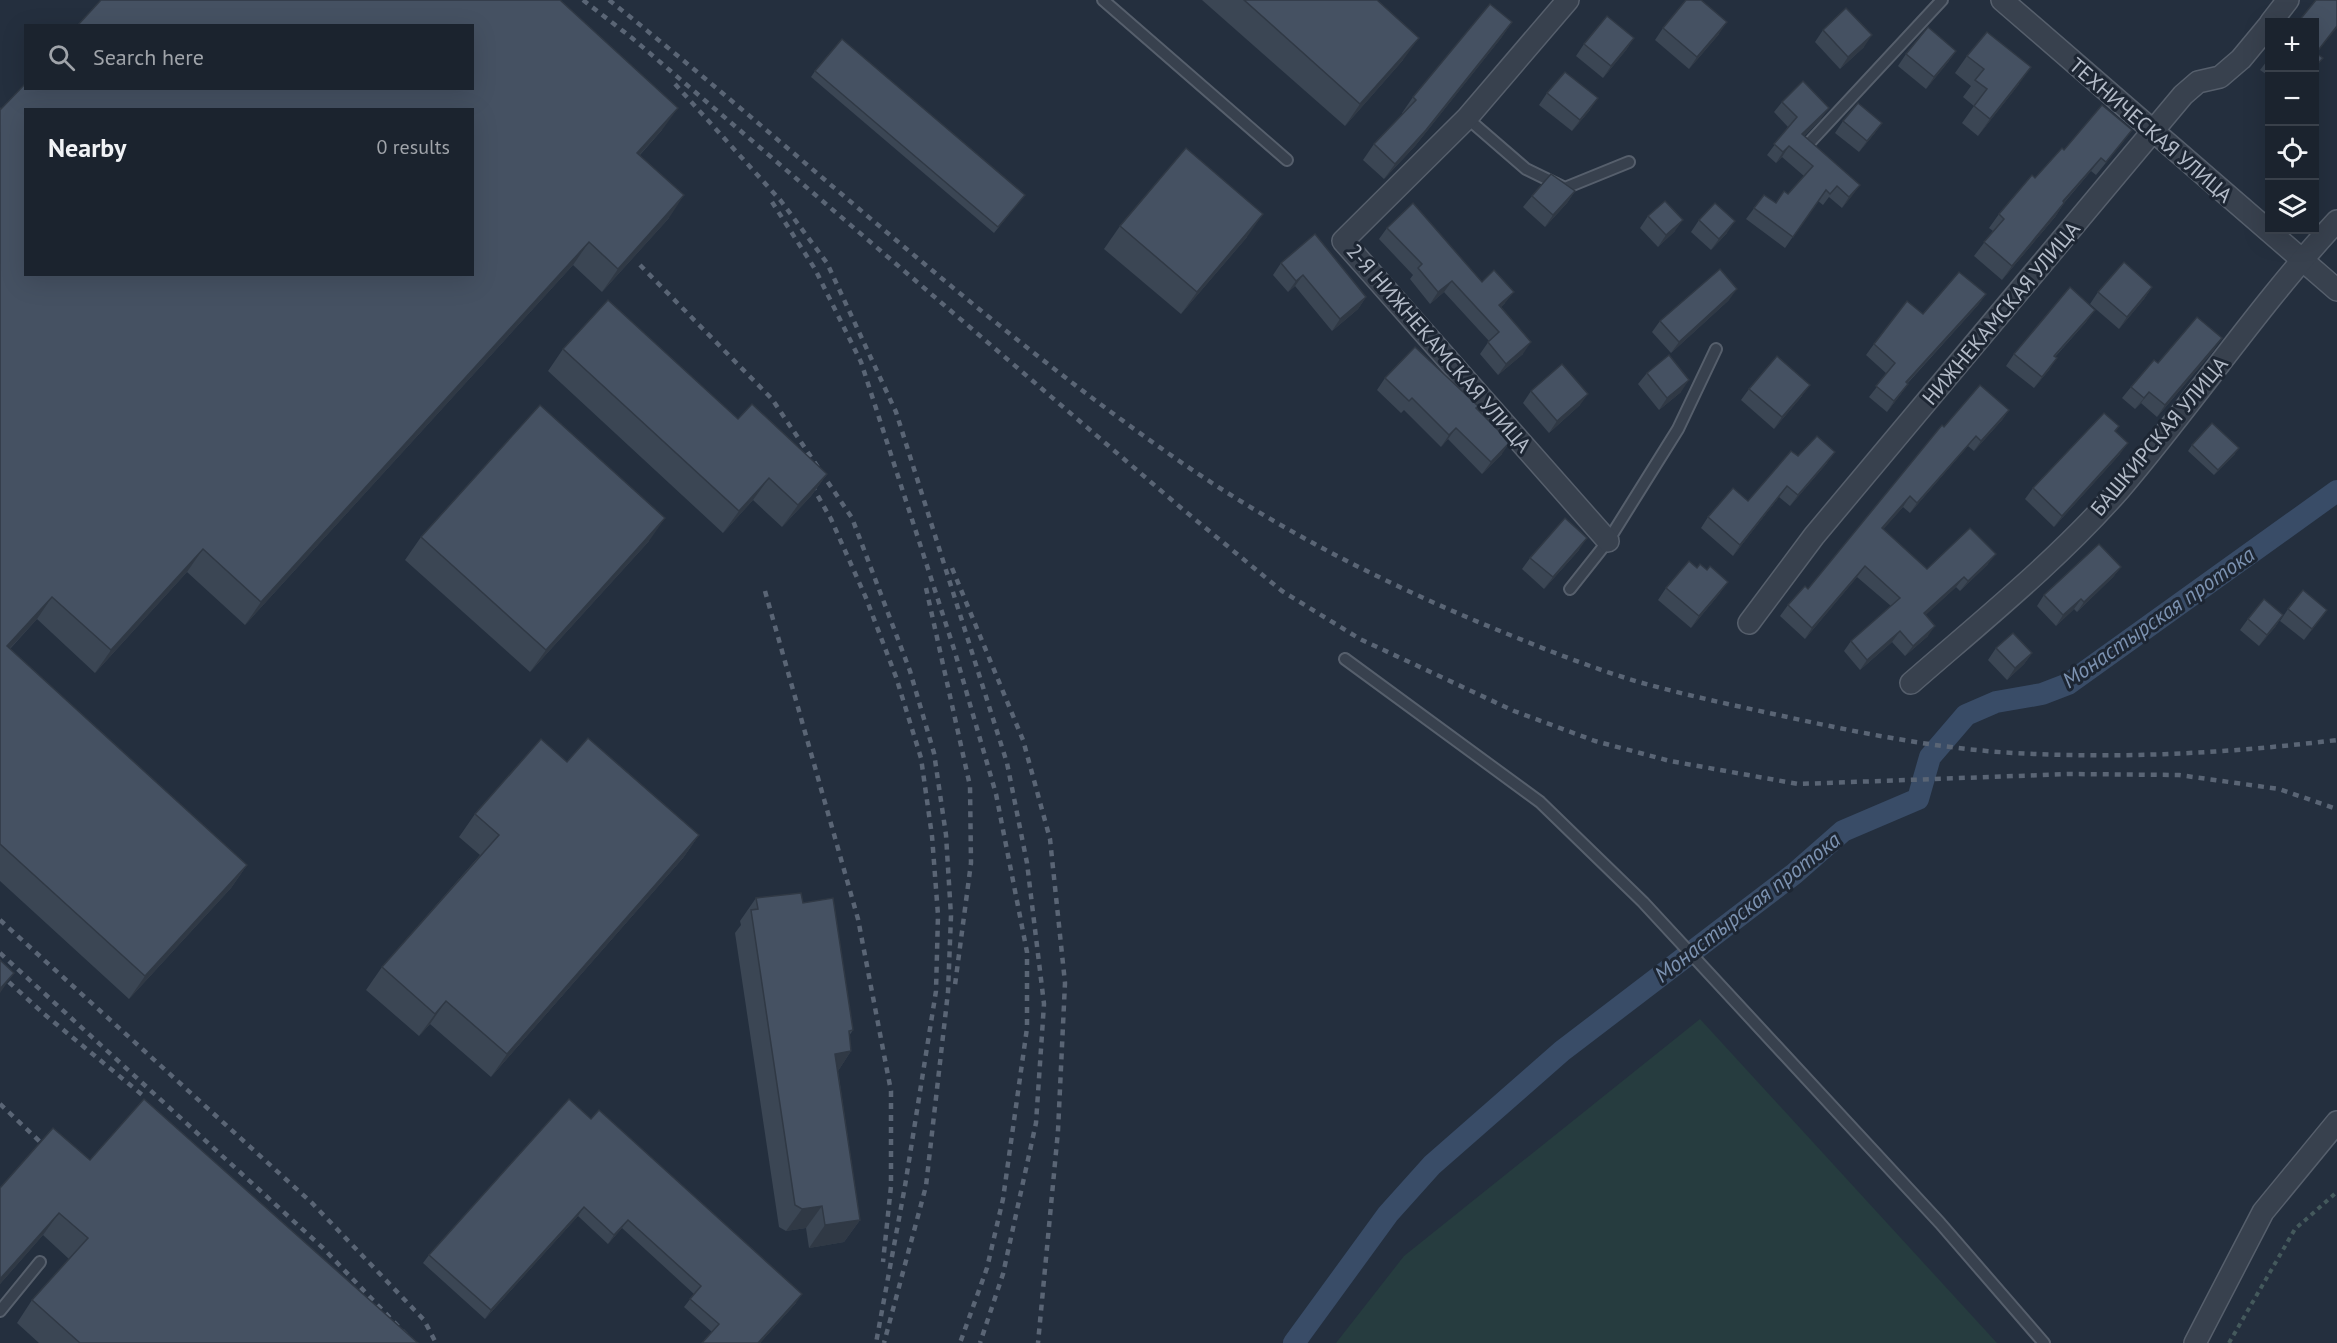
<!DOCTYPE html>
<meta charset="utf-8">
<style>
:root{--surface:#1b232e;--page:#242b36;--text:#f1f3f6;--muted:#a0a4aa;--line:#39404a}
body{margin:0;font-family:"PT Sans",sans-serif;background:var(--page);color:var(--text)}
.controls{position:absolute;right:18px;top:18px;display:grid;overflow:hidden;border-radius:0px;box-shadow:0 6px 24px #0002}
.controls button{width:54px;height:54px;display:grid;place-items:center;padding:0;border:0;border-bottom:2px solid var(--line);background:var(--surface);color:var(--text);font:30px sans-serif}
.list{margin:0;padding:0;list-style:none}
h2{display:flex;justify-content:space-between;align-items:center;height:78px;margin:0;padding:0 24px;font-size:26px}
h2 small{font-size:20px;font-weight:400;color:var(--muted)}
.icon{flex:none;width:33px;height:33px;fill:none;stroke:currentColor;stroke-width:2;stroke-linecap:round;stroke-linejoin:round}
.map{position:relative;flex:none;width:2337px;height:1343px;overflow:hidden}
.search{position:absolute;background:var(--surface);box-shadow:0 6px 24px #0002;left:24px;top:24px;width:450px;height:66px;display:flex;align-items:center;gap:15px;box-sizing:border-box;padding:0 21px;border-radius:0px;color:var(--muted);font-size:22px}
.panel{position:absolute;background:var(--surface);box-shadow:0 6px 24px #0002;left:24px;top:108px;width:450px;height:168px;border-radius:0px}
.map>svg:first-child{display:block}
</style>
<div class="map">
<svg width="2337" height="1343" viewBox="0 0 2337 1343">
<rect width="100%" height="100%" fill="#242f3e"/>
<!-- green -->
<polygon fill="#263c3f" points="1700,1019 1997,1343 1336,1343 1404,1256"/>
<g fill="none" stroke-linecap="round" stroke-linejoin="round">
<!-- canal -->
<polyline stroke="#394c67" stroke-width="22" points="1294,1343 1388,1214 1432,1165 1562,1051 1794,874 1843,831 1918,799 1930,757 1966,715 1996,702 2042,694 2068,684 2337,491"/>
<!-- lane casing -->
<g stroke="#565f6c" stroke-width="14">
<g id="lane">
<polyline points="1103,0 1287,160"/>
<polyline points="1467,118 1526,169 1565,188 1629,162"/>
<polyline points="1811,141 1942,0"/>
<polyline points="1570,589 1608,541 1678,429 1716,349"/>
<polyline points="1345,659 1540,802 1643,902 1940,1223 2044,1343"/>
<polyline points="0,1311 40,1262"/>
</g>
</g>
<!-- street casing -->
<g stroke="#565f6c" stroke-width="24">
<g id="street">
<polyline points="1568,0 1467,118 1343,241 1608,541"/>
<polyline points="2002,0 2337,290"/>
<polyline points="2271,22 2288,0"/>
<polyline points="1749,623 1814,536 2183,95 2198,82 2220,77 2241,59 2270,24"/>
<path d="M1911 683C1982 621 2058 560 2120 489 2195 401 2259 305 2337 221"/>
<polyline points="2195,1343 2263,1212 2337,1122"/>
</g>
</g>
<!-- path -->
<polyline stroke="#44595c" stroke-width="4" stroke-dasharray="4.5 4.5" stroke-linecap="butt" points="2229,1343 2295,1229 2337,1192"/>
<!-- lane -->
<use href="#lane" stroke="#38414e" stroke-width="10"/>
<!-- street -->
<use href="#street" stroke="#38414e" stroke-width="21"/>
<!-- rail -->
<g stroke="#5a6575" stroke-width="4.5" stroke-dasharray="6 6" stroke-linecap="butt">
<polyline points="583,0 632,38 1180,507 1282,591 1360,639 1514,711 1595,741 1670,761 1798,784 2070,774 2179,775 2279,789 2337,809"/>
<path d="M609 0C796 149 970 314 1165 451 1272 527 1388 586 1510 635 1552 652 1595 669 1639 682 1692 697 1747 708 1801 720 1871 735 1943 749 2014 753 2123 759 2230 753 2337 740"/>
<polyline points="675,84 781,201 827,263 896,412 1007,763 1027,863 1044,1004 1036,1123 1003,1274 980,1343"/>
<polyline points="772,202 815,269 861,362 954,649 996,794 1027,952 1027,1028 1003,1199 987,1268 960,1343"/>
<polyline points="640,265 772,399 852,518 910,671 934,753 946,835 951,916 948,992 926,1186 884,1343"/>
<polyline points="806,475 831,519 866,598 896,677 921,758 932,836 938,915 936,991 905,1186 876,1343"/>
<polyline points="952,568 1023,740 1050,839 1065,983 1058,1131 1038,1343"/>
<polyline points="926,588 970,786 971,863 955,985"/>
<polyline points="765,591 858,919 891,1091 891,1186 883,1262"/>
<polyline points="0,920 312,1203 424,1320 436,1343"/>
<polyline points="0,953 323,1248 414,1343"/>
<polyline points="0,974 44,1014 146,1098"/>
<polyline points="0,1104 52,1153"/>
</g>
</g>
<!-- wall -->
<g fill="#3b4654">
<polygon points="1202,0 1377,0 1403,60 1345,126"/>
<polygon points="1512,22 1501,38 1415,146 1384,179 1363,160 1374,144 1403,114 1402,113 1413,97"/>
<polygon points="1663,28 1719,34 1689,69 1655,40"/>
<polygon points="1823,30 1864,47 1840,69 1815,42"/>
<polygon points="1634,38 1626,50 1603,78 1576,56 1584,44"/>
<polygon points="1956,51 1948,62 1926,89 1898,66 1906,54"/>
<polygon points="1967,56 2019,84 1978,136 1962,123 1974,106 1963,97 1971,86 1955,73"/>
<polygon points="2270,57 2270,77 2260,70"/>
<polygon points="815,71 1025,195 994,233 811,77"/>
<polygon points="1547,93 1590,110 1572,131 1539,105"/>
<polygon points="1782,102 1821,119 1804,136 1860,185 1842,208 1829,197 1823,205 1818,201 1785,248 1746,219 1764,195 1776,203 1788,194 1804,176 1782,157 1776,163 1767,155 1788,127 1774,112"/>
<polygon points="0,108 1,109 662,130 640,155 669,218 602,292 573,265 245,625 187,572 95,673 37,619 10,649 247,865 231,888 129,999 0,881"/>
<polygon points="1843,121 1882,123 1874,134 1859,152 1835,133"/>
<polygon points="2132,130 2122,143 2096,175 2091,171 2064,203 2055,217 2002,280 1974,256 1993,231 1989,228 1999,214 2064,150"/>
<polygon points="1575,191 1567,203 1545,227 1523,207 1532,196"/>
<polygon points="1648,216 1675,231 1658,247 1640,228"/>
<polygon points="1699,220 1727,233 1711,250 1691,232"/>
<polygon points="1120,226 1247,237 1181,314 1104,249"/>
<polygon points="1387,228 1482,282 1505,303 1501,307 1523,354 1498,375 1480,354 1489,341 1444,292 1430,304 1410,279 1413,275 1379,239"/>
<polygon points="1281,263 1366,297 1358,309 1332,331 1295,286 1288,292 1273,275"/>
<polygon points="2152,287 2144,299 2119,329 2090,304 2098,292"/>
<polygon points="1986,294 1978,305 1907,384 1908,384 1900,395 1887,412 1869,397 1887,374 1866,355 1874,344 1923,314"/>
<polygon points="1729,300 1671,353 1652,332 1660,321"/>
<polygon points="2087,321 2055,357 2049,370 2034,388 2006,366 2014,354"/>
<polygon points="563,349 738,419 827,474 811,496 782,527 753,500 723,533 548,371"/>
<polygon points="2214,350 2157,417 2141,403 2135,409 2122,398 2131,387 2158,363"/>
<polygon points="1647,373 1681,392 1659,410 1638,384"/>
<polygon points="1385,378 1476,409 1502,454 1482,474 1448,439 1441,447 1404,410 1401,413 1377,390"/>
<polygon points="1749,389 1802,396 1774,429 1741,400"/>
<polygon points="1531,391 1580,405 1549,433 1523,403"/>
<polygon points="2009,410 2002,420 1974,451 1968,446 1910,513 1903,507 1883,529 1927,569 1988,564 1960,591 1956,587 1925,615 1928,636 1905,656 1892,642 1860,670 1844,651 1851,641 1891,606 1857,577 1805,639 1780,616 1788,605 1808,589 1944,427"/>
<polygon points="2116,432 2120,454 2054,527 2025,499 2033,488"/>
<polygon points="2192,445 2235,454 2214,475 2188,451"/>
<polygon points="1798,456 1827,463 1790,506 1779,497 1733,556 1701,528 1708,517 1748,501"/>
<polygon points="421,537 649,541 530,672 405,560"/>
<polygon points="1579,550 1544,589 1522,569 1530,558"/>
<polygon points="2121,567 2113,577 2077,612 2074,609 2056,626 2037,606 2044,595"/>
<polygon points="1697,568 1707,570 1720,593 1691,628 1658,600 1666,588"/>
<polygon points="2288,609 2327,610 2304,640 2280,621"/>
<polygon points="2283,615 2275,627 2259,646 2240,630 2248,619"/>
<polygon points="1996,648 2032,653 2024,664 2007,680 1988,660"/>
<polygon points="567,762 699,835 683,858 491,1077 430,1024 419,1036 366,990 382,967 480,855 459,837 475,814"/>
<polygon points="756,898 803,903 853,1030 849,1036 851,1051 838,1071 860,1220 844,1242 809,1248 806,1228 786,1231 779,1227 735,933 741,925 740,921"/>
<polygon points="569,1099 796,1303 760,1343 702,1343 712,1332 684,1307 694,1294 622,1228 608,1244 578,1216 485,1319 423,1263 429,1255"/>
<polygon points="90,1160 418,1343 39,1343 17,1323 32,1300 69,1259 43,1235 0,1284 0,1188"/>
</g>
<!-- shaded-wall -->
<g fill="#303945">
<polygon points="1512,22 1501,38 1415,146 1384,179 1395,164"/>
<polygon points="1727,22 1719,34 1689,69 1697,57"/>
<polygon points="2337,26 2337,28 2314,56 2314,54"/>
<polygon points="1872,35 1864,47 1840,69 1848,57"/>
<polygon points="1419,38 1403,60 1345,126 1360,104"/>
<polygon points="1634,38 1626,50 1603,78 1611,66"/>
<polygon points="1956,51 1948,62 1926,89 1934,77"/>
<polygon points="2031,67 2019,84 1978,136 1990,119"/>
<polygon points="1598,98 1590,110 1572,131 1580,120"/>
<polygon points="678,108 662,130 621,175 637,153"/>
<polygon points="1829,108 1821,119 1795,145 1802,134"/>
<polygon points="1882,123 1874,134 1859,152 1867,141"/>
<polygon points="1789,146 1782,157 1776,163 1783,152"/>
<polygon points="2101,158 2091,171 2053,215 2063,201"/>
<polygon points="1860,185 1852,196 1842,208 1849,197"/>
<polygon points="1575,191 1567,203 1545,227 1553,215"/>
<polygon points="684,195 669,218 602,292 618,269"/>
<polygon points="2064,203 2055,217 2002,280 2012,266"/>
<polygon points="1263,214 1247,237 1181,314 1197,292"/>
<polygon points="1683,220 1675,231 1658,247 1666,235"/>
<polygon points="1735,221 1727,233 1711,250 1719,239"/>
<polygon points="589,242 573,265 245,625 261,602"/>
<polygon points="1303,275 1295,286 1288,292 1296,281"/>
<polygon points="1452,281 1444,292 1430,304 1438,292"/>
<polygon points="2152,287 2144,299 2119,329 2127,317"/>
<polygon points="1737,289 1729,300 1671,353 1679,342"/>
<polygon points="1514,292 1505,303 1491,317 1499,305"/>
<polygon points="1986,294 1978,305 1898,393 1906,382"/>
<polygon points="1366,297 1358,309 1332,331 1340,319"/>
<polygon points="2095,310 2087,321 2045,367 2054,356"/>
<polygon points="2222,338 2214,350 2157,417 2165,405"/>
<polygon points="1531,342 1523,354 1498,375 1506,364"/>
<polygon points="2057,358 2049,370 2034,388 2042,377"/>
<polygon points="1689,380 1681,392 1659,410 1667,398"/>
<polygon points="1908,384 1900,395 1887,412 1894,401"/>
<polygon points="1810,385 1802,396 1774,429 1782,417"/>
<polygon points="2149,392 2141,403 2135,409 2144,398"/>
<polygon points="1588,394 1580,405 1549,433 1557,421"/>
<polygon points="2009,410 2002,420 1974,451 1981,441"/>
<polygon points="1456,428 1448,439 1441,447 1449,435"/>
<polygon points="1976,436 1968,446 1910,513 1917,503"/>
<polygon points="1510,442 1502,454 1482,474 1491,462"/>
<polygon points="2128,443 2120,454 2054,527 2062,516"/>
<polygon points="2239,448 2235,454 2214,475 2218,470"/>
<polygon points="1835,452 1827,463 1790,506 1798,495"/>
<polygon points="827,474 811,496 782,527 798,505"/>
<polygon points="769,478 753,500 723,533 739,511"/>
<polygon points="1787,486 1779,497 1733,556 1740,545"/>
<polygon points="1910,496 1903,507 1875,539 1882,528"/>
<polygon points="665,518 649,541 530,672 546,650"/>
<polygon points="1587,538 1579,550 1544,589 1553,577"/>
<polygon points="203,549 187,572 95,673 111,650"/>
<polygon points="1996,554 1988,564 1960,591 1968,581"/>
<polygon points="1865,566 1857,577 1805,639 1812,628"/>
<polygon points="2121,567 2113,577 2077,612 2084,602"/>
<polygon points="1964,577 1956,587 1916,624 1924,613"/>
<polygon points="1728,582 1720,593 1691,628 1699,616"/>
<polygon points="52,597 37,619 0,659 7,646"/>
<polygon points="2081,599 2074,609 2056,626 2063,615"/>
<polygon points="2327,610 2319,621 2304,640 2312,629"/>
<polygon points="2283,615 2275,627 2259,646 2267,635"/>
<polygon points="1935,626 1928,636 1905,656 1913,646"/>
<polygon points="1900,631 1892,642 1860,670 1867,660"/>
<polygon points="2032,653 2024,664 2007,680 2015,668"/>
<polygon points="699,835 683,858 491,1077 507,1054"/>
<polygon points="247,865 231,888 129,999 145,976"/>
<polygon points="14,973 2,990 0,993 0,989"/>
<polygon points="446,1001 430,1024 419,1036 435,1014"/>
<polygon points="851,1051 836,1074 835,1054"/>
<polygon points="822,1206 806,1228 786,1231 802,1209"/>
<polygon points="584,1207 578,1216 485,1319 491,1310"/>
<polygon points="59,1213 43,1235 0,1284 0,1279"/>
<polygon points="628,1220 622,1228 608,1244 614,1235"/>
<polygon points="860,1220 844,1242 809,1248 825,1225"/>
<polygon points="802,1294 796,1303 760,1343 758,1343"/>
</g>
<!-- building -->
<g fill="#455162" stroke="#303945" stroke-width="1.5" fill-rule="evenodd">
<path d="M101 0H560L678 108 637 153 684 195 618 269 589 242 261 602 203 549 111 650 52 597 7 646 247 865 145 976 0 844V108L1 109 26 83V88H472V26H77ZM26 110H472V274H26Z"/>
<polygon points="1244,0 1377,0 1419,38 1360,104"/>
<polygon points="1686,0 1701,0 1727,22 1697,57 1663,28"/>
<polygon points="2316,0 2337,0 2337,26 2316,53 2323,58 2314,68 2314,22 2298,22"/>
<polygon points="1490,4 1512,22 1426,130 1395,164 1374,144 1416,100 1413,97"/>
<polygon points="1846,8 1872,35 1848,57 1823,30"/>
<polygon points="1607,16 1634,38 1611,66 1584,44"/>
<polygon points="1928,27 1956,51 1934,77 1906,54"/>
<polygon points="1987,32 2031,67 1990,119 1974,106 1987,89 1975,80 1984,69 1967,56"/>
<polygon points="842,39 1025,195 998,227 815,71"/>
<polygon points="1565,72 1598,98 1580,120 1547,93"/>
<polygon points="1803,81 1829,108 1802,134 1860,185 1849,197 1837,186 1830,194 1826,190 1793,237 1754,208 1764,195 1776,203 1784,191 1788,194 1813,166 1789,146 1783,152 1774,144 1797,117 1782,102"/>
<polygon points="1858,103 1882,123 1867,141 1843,121"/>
<polygon points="2102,105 2132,130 2106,162 2101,158 2063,201 2064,203 2012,266 1984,242 2004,219 1999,214 2032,175 2035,178 2062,148 2064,150"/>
<polygon points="1186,148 1263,214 1197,292 1120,226"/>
<polygon points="1551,174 1575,191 1553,215 1532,196"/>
<polygon points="1665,201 1683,220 1666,235 1648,216"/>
<polygon points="1413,203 1482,282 1494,270 1514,292 1499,305 1531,342 1506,364 1488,342 1499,332 1452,281 1438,292 1418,268 1422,264 1387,228"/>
<polygon points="1715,203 1735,221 1719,239 1699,220"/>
<polygon points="1315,234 1366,297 1340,319 1303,275 1296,281 1281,263"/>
<polygon points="2124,262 2152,287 2127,317 2098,292"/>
<polygon points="1720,269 1737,289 1679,342 1660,321"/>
<polygon points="1959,272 1986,294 1906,382 1908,384 1894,401 1876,386 1895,363 1874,344 1907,301 1923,314"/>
<polygon points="2070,287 2095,310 2054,356 2057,358 2042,377 2014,354"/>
<polygon points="608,300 738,419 752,404 827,474 798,505 769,478 739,511 563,349"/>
<polygon points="2197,317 2222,338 2165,405 2149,392 2144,398 2131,387 2154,360 2158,363"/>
<polygon points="1415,347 1478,406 1476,408 1510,442 1491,462 1456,428 1449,435 1412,398 1409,401 1385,378"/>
<polygon points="1669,355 1689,380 1667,398 1647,373"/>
<polygon points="1777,356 1810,385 1782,417 1749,389"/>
<polygon points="1562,364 1588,394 1557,421 1531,391"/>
<polygon points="1980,385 2009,410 1981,441 1976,436 1917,503 1910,496 1882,528 1927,569 1970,528 1996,554 1968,581 1964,577 1924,613 1935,626 1913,646 1900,631 1867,660 1851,641 1900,598 1865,566 1812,628 1788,605 1805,586 1808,589 1942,425 1944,427"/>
<polygon points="540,405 665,518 546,650 421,537"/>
<polygon points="2104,413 2119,426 2115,431 2128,443 2062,516 2033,488"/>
<polygon points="2212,423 2239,448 2218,470 2192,445"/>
<polygon points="1817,436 1835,452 1798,495 1787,486 1740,545 1708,517 1733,488 1748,501 1791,451 1798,456"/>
<polygon points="1565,518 1587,538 1553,577 1530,558"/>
<polygon points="2099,544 2121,567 2084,602 2081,599 2063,615 2044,595"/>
<polygon points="1689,561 1697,568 1700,564 1707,570 1710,566 1728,582 1699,616 1666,588"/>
<polygon points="2303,590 2327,610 2312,629 2288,609"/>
<polygon points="2264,599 2283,615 2267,635 2248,619"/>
<polygon points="2013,633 2032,653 2015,668 1996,648"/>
<polygon points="588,738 699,835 507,1054 446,1001 435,1014 382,967 499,835 475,814 541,739 567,762"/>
<polygon points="801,893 803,903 833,898 853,1030 849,1031 851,1051 835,1054 860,1220 825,1225 822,1206 802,1209 795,1205 751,910 758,909 756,898"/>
<polygon points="0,960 14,973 0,989"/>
<polygon points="144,1099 418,1343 80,1343 32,1300 88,1238 59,1213 0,1279 0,1188 53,1128 90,1160"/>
<polygon points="569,1099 591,1119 599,1110 802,1294 758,1343 702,1343 719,1324 690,1299 701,1286 628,1220 614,1235 584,1207 491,1310 429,1255"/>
</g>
<g text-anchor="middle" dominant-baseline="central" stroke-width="6" stroke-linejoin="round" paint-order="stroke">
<!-- street labels -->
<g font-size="21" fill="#b4bcc9" stroke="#1d2633">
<text transform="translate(2151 130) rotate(41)">ТЕХНИЧЕСКАЯ УЛИЦА</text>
<text transform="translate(2001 313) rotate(-50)">НИЖНЕКАМСКАЯ УЛИЦА</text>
<text transform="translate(1439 348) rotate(49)">2-Я НИЖНЕКАМСКАЯ УЛИЦА</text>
<text transform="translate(2159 436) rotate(-50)">БАШКИРСКАЯ УЛИЦА</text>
</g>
<!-- water labels -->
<g font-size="22" font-style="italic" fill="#7c92b1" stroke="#1d2633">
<text transform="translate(2158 617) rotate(-35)">Монастырская протока</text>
<text transform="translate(1747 907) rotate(-38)">Монастырская протока</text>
</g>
</g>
</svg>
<div class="controls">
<button>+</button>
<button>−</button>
<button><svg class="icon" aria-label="locate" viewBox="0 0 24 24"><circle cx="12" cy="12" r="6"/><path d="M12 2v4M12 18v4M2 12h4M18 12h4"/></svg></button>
<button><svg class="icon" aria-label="layers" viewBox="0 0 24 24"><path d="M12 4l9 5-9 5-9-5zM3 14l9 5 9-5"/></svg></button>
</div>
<div class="search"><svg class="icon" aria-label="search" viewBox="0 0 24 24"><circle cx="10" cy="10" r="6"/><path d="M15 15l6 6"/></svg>Search here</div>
<section class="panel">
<h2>Nearby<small>0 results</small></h2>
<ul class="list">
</ul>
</section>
</div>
